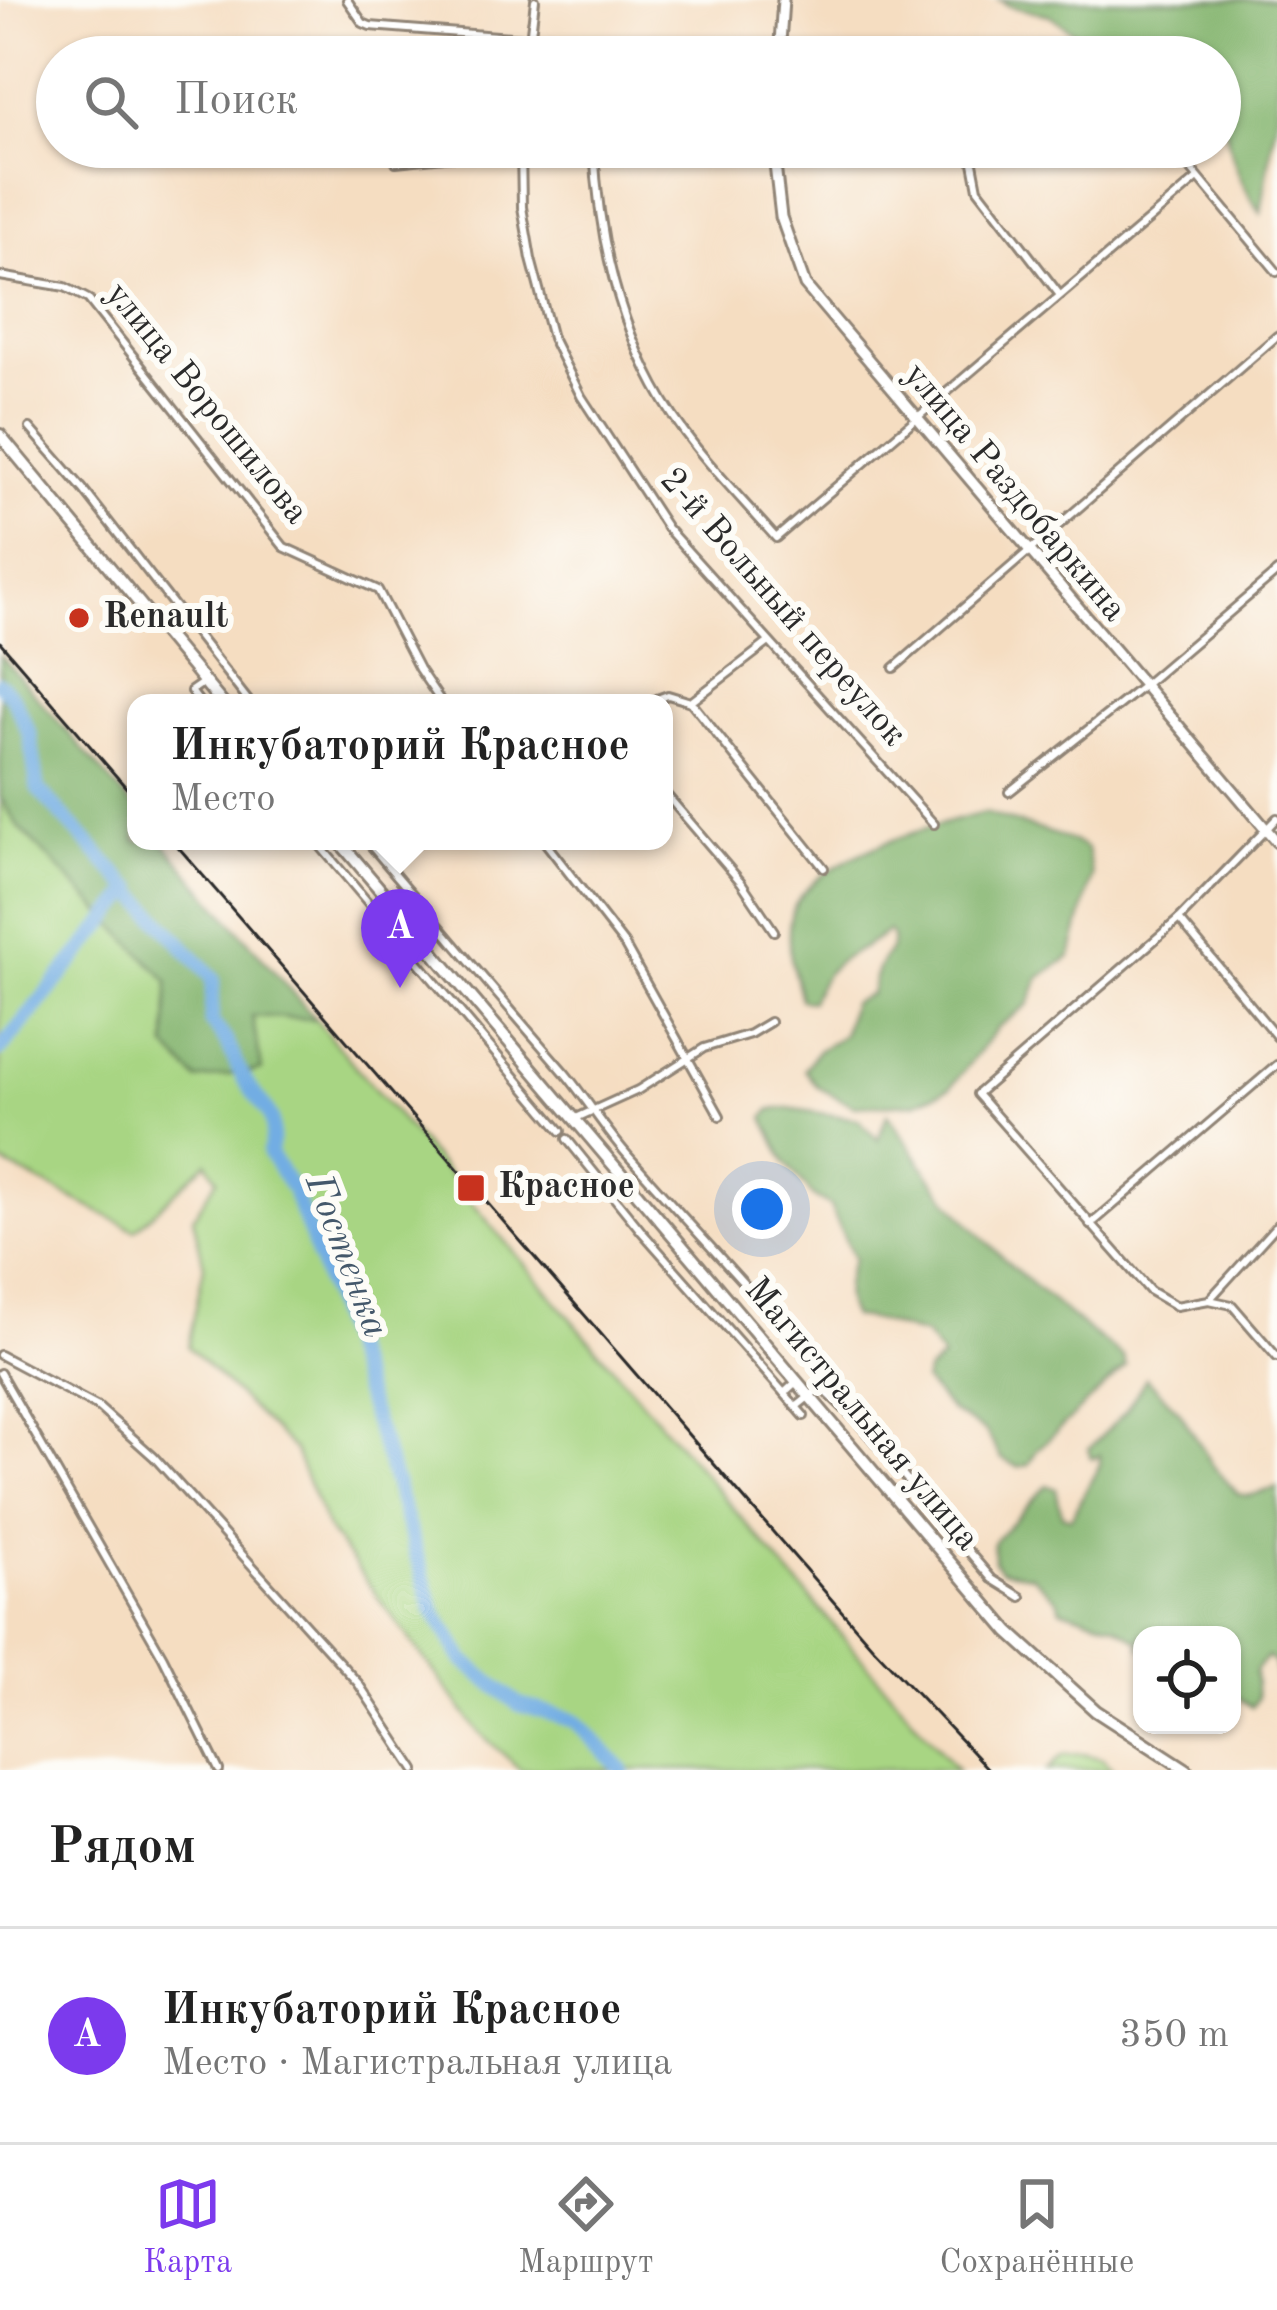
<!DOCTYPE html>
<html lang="ru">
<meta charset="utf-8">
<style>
:root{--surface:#fff;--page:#f6f6f6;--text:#222;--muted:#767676;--line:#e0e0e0;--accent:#7c3aed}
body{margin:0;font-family:"Old Standard TT",serif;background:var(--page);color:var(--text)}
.controls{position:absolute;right:36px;bottom:36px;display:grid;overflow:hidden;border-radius:24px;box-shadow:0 3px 9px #0004}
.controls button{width:108px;height:108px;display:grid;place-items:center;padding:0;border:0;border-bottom:3px solid var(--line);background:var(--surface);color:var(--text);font:60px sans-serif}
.you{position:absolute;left:762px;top:1209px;width:42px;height:42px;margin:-30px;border:9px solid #fff;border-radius:50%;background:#1a73e8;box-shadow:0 0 0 18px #1a73e833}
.badge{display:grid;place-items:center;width:78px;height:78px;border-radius:50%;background:var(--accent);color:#fff;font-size:39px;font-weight:700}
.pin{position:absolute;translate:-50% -99px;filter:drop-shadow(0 3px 6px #0008)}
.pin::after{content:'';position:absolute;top:63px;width:42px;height:36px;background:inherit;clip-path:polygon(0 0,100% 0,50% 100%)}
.popup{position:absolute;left:127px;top:694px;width:546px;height:156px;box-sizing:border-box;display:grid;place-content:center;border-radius:24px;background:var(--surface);filter:drop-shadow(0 3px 9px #0005);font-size:39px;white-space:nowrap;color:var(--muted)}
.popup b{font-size:45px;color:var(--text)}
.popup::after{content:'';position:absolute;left:50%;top:100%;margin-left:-24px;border:24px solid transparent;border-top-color:var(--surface)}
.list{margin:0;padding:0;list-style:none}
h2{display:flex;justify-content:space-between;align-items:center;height:156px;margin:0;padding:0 48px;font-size:51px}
h2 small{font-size:39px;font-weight:400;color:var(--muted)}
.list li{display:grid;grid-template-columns:78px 1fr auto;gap:36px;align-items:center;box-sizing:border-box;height:216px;padding:0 48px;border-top:3px solid var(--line)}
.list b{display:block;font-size:45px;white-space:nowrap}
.list p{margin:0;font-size:39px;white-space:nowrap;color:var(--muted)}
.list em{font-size:39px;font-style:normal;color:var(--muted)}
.icon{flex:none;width:66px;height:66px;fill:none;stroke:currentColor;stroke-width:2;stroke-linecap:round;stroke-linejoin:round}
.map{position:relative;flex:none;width:1277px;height:1770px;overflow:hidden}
.search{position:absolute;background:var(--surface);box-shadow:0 3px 9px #0004;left:36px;right:36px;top:36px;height:132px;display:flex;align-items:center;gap:30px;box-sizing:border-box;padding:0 42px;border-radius:66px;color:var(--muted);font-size:45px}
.sheet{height:372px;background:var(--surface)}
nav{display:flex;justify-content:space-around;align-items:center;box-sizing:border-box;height:168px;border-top:3px solid var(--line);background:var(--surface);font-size:33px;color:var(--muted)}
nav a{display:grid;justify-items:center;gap:6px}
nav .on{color:var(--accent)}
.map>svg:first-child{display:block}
</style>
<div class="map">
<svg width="1277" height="1770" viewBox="0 0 1277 1770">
<rect width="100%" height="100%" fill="#fdfcf7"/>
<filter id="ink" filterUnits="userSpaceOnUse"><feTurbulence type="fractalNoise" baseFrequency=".00833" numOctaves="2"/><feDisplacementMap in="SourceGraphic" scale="24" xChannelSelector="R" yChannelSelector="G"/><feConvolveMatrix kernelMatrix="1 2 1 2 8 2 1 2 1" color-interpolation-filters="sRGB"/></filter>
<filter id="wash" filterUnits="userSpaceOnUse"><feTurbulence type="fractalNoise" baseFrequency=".004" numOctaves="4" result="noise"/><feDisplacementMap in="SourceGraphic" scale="48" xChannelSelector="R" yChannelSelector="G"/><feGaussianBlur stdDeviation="2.7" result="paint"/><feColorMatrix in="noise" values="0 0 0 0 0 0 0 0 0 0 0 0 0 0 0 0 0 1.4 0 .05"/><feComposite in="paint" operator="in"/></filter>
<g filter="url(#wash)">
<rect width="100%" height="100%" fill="#f5ddc1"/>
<!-- green -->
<g fill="#a8d583" stroke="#6a8057" stroke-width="3">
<polygon points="0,797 18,826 169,981 167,1047 251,1016 315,1019 957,1770 521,1770 479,1732 328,1530 294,1450 188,1347 204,1266 193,1217 217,1179 207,1162 135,1230 0,1162"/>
<polygon points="1083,1754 1103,1759 1113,1770 1047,1770 1063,1755"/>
</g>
<!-- forest -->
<g fill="#86b671" stroke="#58704e" stroke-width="3">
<path d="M1000 0H1277V112L1261 213C1227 167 1220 113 1220 57H1108L1050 15 1009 6Z"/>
<polygon points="0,655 136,810 136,841 162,841 315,1019 252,1016 262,1070 197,1080 167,1047 168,981 18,826 0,797"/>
<path d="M985 813C1016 824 1062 833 1087 849L1092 876 1071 956 1039 978 1029 1004 998 1027 950 1088 915 1103 854 1106 818 1087 805 1070 816 1052 843 1035 852 1003 871 994C873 985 875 974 880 965 887 950 898 947 889 930 849 963 834 949 811 1001L801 1000C795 973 784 944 791 916 807 858 934 825 985 813Z"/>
<path d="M788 1108 858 1119 878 1140 887 1114C903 1134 915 1155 930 1176 982 1247 1054 1305 1123 1357L1126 1366 1037 1450 1028 1465 1018 1467 1001 1458 986 1432 951 1411 924 1381 928 1371 943 1358 925 1335C898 1330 880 1318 852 1317 841 1298 845 1278 854 1259L830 1206 813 1196 786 1163 764 1118 770 1110Z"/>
<polygon points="1146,1378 1179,1411 1214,1467 1238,1494 1248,1496 1277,1488 1277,1684 1275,1664 1268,1657 1255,1670 1257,1699 1252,1707 1232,1693 1232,1635 1142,1635 1142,1651 1139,1641 1115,1625 1061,1609 1058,1600 1031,1575 1000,1570 994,1562 993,1543 1047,1485 1056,1489 1062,1515 1071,1518 1100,1464 1100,1455 1092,1459 1089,1449 1126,1411"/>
</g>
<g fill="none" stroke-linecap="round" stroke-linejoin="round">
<!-- river -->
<g stroke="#72ade3" stroke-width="15">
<path d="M0 684 13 698 30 734 38 789 213 978 211 1022C232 1045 228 1048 241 1073 257 1108 282 1107 269 1153L293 1190 316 1250 391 1471 433 1609 464 1661 518 1704 576 1721 622 1770"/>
<polyline points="0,1050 133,889"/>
</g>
</g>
</g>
<g filter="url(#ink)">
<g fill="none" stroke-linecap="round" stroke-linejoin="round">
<!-- street casing -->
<g stroke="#908476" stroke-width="12">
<g id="street">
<polyline points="347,0 363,23 370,26 768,57"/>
<polyline points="532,26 535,0"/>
<polyline points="528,57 532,23 531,36"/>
<polyline points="593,57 593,43"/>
<polyline points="521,147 522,207 531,259 552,338 581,396 667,528 934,824"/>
<path d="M594 147C598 230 615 312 655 386 685 443 734 490 776 538L1198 178"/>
<polyline points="970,147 978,189 1059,294"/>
<polyline points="1173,147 1277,272"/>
<polyline points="396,162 454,156 520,160"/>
<polyline points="0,276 65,287 88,299 284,547 378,590 419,669 442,703"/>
<polyline points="30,428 83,489 250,703"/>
<polyline points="894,668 1277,336"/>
<polyline points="691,702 824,868"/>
<polyline points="200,703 191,691 204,682"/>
<polyline points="646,703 668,695 691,702 769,642"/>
<polyline points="664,792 741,882 774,931"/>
<polyline points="1009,792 1143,686 1277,572"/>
<polyline points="1277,818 1179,919 977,1094 1150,1291 1176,1306 1209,1300 1277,1225"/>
<polyline points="316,841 561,1131"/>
<path d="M367 841C433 918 498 996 565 1073 588 1101 607 1133 632 1160 698 1234 765 1305 829 1380L821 1387 857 1421 992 1579 1021 1597"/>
<polyline points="544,841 624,944 720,1116"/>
<polyline points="1179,919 1277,1037"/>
<polyline points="574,1119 638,1090 704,1048 750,1034 770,1022"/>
<polyline points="567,1139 642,1232 784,1393 795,1383"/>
<polyline points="1090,1225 1277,1065"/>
<polyline points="1209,1300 1232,1305 1277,1357"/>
<polyline points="0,1355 98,1407 154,1457 358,1683 415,1770"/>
<polyline points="0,1373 163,1657 219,1770"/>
<polyline points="784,1393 804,1416"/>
<polyline points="796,1407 821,1387"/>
</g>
</g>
<!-- secondary casing -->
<g stroke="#908476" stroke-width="15">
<g id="secondary">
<polyline points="779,57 783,0"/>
<polyline points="773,147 781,217 805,285 1277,842"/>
</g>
</g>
<!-- primary casing -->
<g stroke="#908476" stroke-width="16">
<g id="primary">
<polyline points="0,435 222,703"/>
<polyline points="339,841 1009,1632 1096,1711 1187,1770"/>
</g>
</g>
<!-- street -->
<use href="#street" stroke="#fff" stroke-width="6"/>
<!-- secondary -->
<use href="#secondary" stroke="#fff" stroke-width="9"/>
<!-- primary -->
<use href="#primary" stroke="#fff" stroke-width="10"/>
<!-- rail -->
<g stroke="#2b2b2b" stroke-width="3">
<polyline points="0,642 136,799"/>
<polyline points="173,841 872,1646 989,1770"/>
</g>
</g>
</g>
<!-- markers -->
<g fill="#c8321e" stroke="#fdfcf7" stroke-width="4.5">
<circle cx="79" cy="618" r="12"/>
<rect x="456" y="1173" width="30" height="30" rx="6"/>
</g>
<g text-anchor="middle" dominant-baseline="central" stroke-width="12" stroke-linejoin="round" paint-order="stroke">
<!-- street labels -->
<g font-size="36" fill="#2b2b2b" stroke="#fdfcf7">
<text transform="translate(206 404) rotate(51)">улица Ворошилова</text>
<text transform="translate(1014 493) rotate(50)">улица Раздобаркина</text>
<text transform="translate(782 608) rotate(49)">2-й Вольный переулок</text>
<text transform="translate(861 1415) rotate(50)">Магистральная улица</text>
</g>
<!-- poi labels -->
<g font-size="36" font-weight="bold" fill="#2b2b2b" stroke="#fdfcf7" text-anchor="start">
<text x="103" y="618">Renault</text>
<text x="498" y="1188">Красное</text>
</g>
<!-- water labels -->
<g font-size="39" font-style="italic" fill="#44586b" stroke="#fdfcf7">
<text transform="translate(346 1256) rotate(69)">Гостенка</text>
</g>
</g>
</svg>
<div class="controls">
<button><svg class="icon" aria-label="locate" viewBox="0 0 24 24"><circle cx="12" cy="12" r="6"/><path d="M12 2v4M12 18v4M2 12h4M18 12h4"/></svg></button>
</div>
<div class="you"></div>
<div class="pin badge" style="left:400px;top:988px">A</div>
<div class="popup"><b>Инкубаторий Красное</b>Место</div>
<div class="search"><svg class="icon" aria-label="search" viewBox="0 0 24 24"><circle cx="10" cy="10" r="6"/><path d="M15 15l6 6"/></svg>Поиск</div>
</div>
<section class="sheet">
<h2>Рядом<small></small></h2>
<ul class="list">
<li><span class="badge">A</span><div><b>Инкубаторий Красное</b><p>Место · Магистральная улица</p></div><em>350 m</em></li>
</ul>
</section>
<nav>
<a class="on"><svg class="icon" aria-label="map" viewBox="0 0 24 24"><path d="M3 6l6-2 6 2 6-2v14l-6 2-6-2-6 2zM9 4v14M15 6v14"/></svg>Карта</a>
<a><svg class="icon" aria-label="directions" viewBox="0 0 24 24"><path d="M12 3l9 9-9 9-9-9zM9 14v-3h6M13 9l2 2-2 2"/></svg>Маршрут</a>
<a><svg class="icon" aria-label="saved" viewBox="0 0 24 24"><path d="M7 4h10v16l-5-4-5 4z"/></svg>Сохранённые</a>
</nav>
